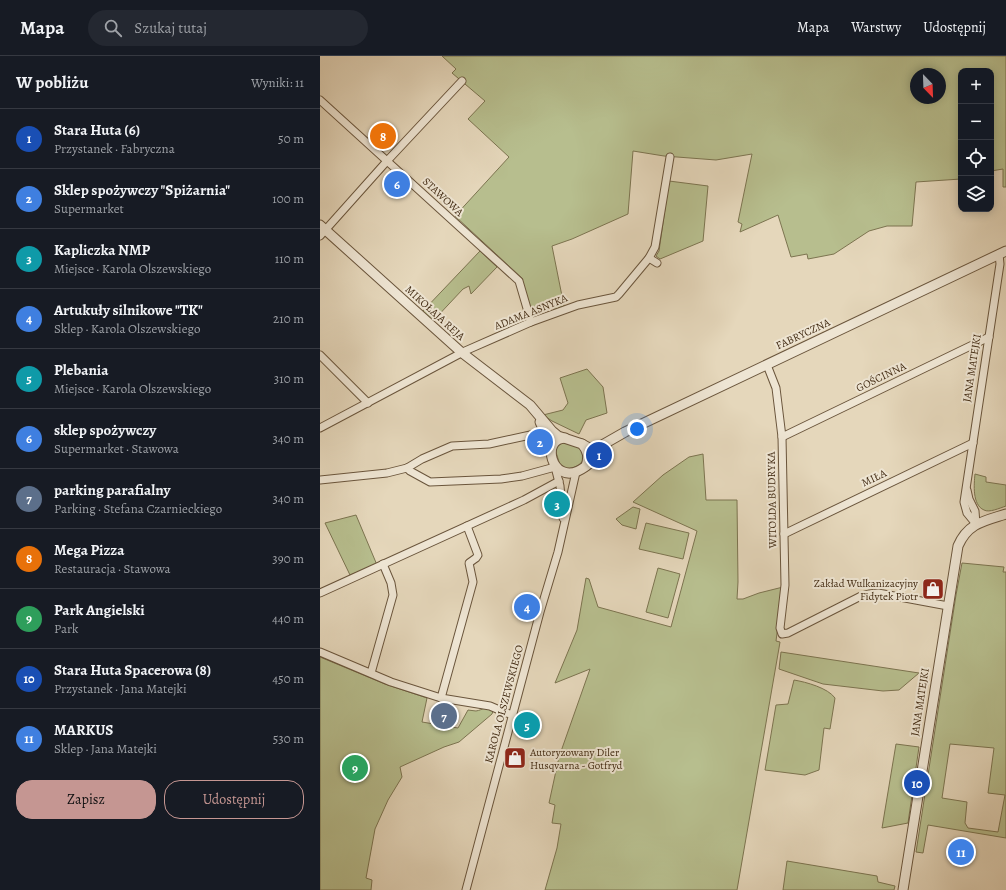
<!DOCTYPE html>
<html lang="pl">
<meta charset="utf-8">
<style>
:root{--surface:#171b24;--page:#242831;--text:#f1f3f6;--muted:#9ea1a6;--line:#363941;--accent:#c59692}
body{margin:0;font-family:Alegreya,serif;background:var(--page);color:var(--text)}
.controls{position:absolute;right:12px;top:12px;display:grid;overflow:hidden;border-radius:8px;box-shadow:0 2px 10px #0003}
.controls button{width:36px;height:36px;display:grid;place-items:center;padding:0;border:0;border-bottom:1px solid var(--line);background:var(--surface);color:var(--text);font:20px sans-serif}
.compass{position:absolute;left:590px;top:12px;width:36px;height:36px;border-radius:50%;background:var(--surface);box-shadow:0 2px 10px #0003;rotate:157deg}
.you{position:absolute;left:317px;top:373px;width:14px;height:14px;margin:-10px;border:3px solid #fff;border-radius:50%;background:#1a73e8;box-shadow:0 0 0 6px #1a73e833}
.badge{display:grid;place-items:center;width:26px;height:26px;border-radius:50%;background:var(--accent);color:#fff;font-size:13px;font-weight:700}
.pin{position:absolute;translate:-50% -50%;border:2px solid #fff;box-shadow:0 1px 4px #0006}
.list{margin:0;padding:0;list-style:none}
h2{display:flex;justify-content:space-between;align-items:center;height:52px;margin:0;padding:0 16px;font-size:17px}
h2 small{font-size:13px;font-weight:400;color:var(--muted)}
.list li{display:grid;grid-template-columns:26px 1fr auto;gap:12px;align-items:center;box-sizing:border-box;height:60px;padding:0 16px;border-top:1px solid var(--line)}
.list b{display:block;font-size:15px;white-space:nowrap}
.list p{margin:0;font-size:13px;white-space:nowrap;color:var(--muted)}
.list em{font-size:13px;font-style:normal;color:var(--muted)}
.actions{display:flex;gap:8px;padding:12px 16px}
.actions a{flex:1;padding:9px 0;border:1px solid var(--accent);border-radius:16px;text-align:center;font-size:14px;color:var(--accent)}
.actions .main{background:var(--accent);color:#111}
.icon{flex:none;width:22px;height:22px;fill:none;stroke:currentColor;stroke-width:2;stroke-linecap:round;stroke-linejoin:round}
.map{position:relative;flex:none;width:686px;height:834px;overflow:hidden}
header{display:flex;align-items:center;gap:24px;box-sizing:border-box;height:56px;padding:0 20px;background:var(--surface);border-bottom:1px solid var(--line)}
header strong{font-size:19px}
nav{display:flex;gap:22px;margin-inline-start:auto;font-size:14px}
.search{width:280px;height:36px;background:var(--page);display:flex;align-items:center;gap:10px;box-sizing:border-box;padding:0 14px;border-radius:22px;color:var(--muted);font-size:15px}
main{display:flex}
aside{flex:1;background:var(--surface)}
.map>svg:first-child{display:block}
</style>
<header>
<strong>Mapa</strong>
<div class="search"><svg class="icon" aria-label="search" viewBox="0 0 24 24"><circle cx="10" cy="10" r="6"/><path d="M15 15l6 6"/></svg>Szukaj tutaj</div>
<nav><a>Mapa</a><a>Warstwy</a><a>Udostępnij</a></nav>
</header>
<main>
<aside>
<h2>W pobliżu<small>Wyniki: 11</small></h2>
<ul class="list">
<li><span class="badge" style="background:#1a4fb4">1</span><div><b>Stara Huta (6)</b><p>Przystanek · Fabryczna</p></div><em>50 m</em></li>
<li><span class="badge" style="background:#3f7fe0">2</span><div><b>Sklep spożywczy &quot;Spiżarnia&quot;</b><p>Supermarket</p></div><em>100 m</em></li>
<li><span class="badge" style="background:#0f9aa8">3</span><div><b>Kapliczka NMP</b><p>Miejsce · Karola Olszewskiego</p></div><em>110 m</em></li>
<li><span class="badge" style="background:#3f7fe0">4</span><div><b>Artukuły silnikowe &quot;TK&quot;</b><p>Sklep · Karola Olszewskiego</p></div><em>210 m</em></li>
<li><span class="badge" style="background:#0f9aa8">5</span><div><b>Plebania</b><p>Miejsce · Karola Olszewskiego</p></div><em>310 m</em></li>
<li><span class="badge" style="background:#3f7fe0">6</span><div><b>sklep spożywczy</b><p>Supermarket · Stawowa</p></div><em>340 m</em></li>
<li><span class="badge" style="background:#5c6f8a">7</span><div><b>parking parafialny</b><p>Parking · Stefana Czarnieckiego</p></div><em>340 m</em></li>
<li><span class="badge" style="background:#e8710a">8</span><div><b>Mega Pizza</b><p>Restauracja · Stawowa</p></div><em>390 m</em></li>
<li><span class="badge" style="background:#2e9e5b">9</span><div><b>Park Angielski</b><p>Park</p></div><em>440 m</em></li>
<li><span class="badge" style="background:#1a4fb4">10</span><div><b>Stara Huta Spacerowa (8)</b><p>Przystanek · Jana Matejki</p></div><em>450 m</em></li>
<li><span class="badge" style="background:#3f7fe0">11</span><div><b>MARKUS</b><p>Sklep · Jana Matejki</p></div><em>530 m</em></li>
</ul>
<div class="actions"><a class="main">Zapisz</a><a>Udostępnij</a></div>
</aside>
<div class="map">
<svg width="686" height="834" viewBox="0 0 686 834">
<rect width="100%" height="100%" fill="#e5d7bb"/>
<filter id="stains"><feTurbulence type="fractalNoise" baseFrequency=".005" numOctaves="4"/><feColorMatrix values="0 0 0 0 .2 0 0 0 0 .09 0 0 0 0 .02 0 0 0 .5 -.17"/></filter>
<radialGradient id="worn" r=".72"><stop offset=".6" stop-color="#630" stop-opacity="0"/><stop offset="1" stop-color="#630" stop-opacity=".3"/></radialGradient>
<!-- green -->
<g fill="#b7be8e" stroke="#7c7450" fill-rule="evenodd">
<path d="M122 0H686V131H683V113L671 115V15H641V123L596 126 592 170H567L549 175 514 198 488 203 487 198 471 201 458 159 420 176 422 168 418 166 432 98 396 104 344 100 313 95 308 158 252 183 232 190 244 250 235 254 232 249 210 257 201 227 203 223 135 160 189 101 148 63 165 45 132 17 136 13ZM596 18H620V42H596Z"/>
<polygon points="349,125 388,130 383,185 340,203 336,200 339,195"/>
<polygon points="160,195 177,211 151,238 149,230 143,233 113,265 102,256"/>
<polygon points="267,313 283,331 287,357 266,364 259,378 232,365 223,359 243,354 248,347 240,322"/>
<path d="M245 386 260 392 264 400C262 409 257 411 248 413L240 409 235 393 238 389Z"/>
<polygon points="383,398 386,444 417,444 418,526 417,543 423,543 439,537 463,531 456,585 460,586 459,592 417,834 225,834 237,792 241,768 232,767 235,749 229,747 239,701 270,613 235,627 257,574 266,522 269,523 278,551 351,571 377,475 313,446 343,419 369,401"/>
<path d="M655 418 666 421V426L686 429V450C680 452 669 457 664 454 652 449 654 428 655 418Z"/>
<polygon points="313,451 320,453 316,473 302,469 296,463"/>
<polygon points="36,459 57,509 30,519 5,467"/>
<polygon points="326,467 369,477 363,503 319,493"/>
<path d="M642 507 684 511 683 516H686V782L608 769 603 797 596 796 636 539ZM630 688 674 692 668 737 685 739 678 776 648 772 645 767 647 746 622 742Z"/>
<polygon points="338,512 360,518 348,562 326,556"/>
<polygon points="461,596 599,617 579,634 563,635 503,628 459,613"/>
<path d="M0 601 65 628 107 642 102 666 138 672 148 654C151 654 153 655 156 655 163 654 165 649 173 655L172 658 139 686 124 691 80 711 82 721 68 744 55 773 46 822 52 824 51 834H0Z"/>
<path d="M474 624C486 626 508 632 515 642L510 673 504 672 499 714 485 719 445 714 456 649 468 648Z"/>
<polygon points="576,688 599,691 588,767 562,772"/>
<polygon points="467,805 557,820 558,826 575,830 574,834 463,834"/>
</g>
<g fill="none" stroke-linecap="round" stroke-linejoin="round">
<!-- minor casing -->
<g stroke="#6a553c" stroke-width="9">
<g id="minor">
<polyline points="0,44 199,225 211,266"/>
<polyline points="0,180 67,105 142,25"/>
<polyline points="329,202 337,207"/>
<polyline points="0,299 48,347"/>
<polyline points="447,309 456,332 462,381 465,529 460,572 462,578 468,577 541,540 549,538 558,537 628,550"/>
<polyline points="0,372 145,295 211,266 258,249 296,241 299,238 329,202 335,191 350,101"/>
<polyline points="462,381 669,281"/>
<polyline points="87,412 90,415 110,426 181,423 202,420 235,411 240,430 243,462"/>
<polyline points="0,424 67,417 87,412 102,403 132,390 169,388 224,376"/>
<polyline points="647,434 649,443 655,455 656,468"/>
<polyline points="656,468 647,457 644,446 680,208 679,198"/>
<polyline points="464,478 653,387"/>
<polyline points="0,537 204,444 239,425"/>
<polyline points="0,596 71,626 121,642 170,650 184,656 193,659"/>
<polyline points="51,617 73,539 71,527 63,508"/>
<polyline points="121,642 153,526 149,507 156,502 158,499 147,470"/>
<polyline points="146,834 220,556 238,496 256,416"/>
</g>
</g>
<!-- tertiary casing -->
<g stroke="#6a553c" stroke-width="11">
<g id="tertiary">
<path d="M0 169 141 296 210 349 232 375 238 380 262 388C268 395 269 401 266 410"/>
<polyline points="220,366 230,388 231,395"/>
<path d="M245 382C220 383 232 427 258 415 269 410 278 399 286 390"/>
<polyline points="262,388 269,392 277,392 305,376 686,195"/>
<path d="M583 834 638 490C648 467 664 465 686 458"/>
</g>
</g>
<!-- minor -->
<use href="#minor" stroke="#eee5d3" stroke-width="7"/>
<!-- tertiary -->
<use href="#tertiary" stroke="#eee5d3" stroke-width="9"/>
</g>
<!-- icons -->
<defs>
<g id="shop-square" transform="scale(1.15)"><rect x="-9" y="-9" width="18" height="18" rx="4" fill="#8f2418" stroke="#eee5d3"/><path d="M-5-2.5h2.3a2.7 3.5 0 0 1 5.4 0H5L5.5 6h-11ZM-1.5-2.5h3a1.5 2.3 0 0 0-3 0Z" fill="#fff"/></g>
</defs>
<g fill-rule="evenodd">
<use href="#shop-square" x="613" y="533"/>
<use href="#shop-square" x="195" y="702"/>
</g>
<g text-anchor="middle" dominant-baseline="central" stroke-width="4" stroke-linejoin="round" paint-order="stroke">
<!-- street labels -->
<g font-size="11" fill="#412a12" stroke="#eee5d3">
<text transform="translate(123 141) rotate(43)">STAWOWA</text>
<text transform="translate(211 256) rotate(-22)">ADAMA ASNYKA</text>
<text transform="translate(115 257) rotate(42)">MIKOŁAJA REJA</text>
<text transform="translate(483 278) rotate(-25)">FABRYCZNA</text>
<text transform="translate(652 312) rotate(-81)">JANA MATEJKI</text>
<text transform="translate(561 321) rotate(-26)">GOŚCINNA</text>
<text transform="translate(554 422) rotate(-26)">MIŁA</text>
<text transform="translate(452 444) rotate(-91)">WITOLDA BUDRYKA</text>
<text transform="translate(600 646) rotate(-81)">JANA MATEJKI</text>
<text transform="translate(184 648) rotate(-75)">KAROLA OLSZEWSKIEGO</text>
</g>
<!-- poi labels -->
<g font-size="11" fill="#412a12" stroke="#eee5d3" text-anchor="end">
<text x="598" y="527">Zakład Wulkanizacyjny<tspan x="598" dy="13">Fidytek Piotr</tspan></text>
<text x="210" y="696" text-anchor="start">Autoryzowany Diler<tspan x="210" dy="13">Husqvarna - Gotfryd</tspan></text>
</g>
</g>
<rect width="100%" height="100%" filter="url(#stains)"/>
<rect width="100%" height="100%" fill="url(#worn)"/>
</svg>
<div class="controls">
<button>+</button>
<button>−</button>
<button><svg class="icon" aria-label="locate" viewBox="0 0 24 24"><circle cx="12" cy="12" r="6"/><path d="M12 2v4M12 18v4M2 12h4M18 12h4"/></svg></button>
<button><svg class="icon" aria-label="layers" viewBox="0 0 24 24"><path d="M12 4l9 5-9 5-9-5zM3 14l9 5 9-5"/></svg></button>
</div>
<svg class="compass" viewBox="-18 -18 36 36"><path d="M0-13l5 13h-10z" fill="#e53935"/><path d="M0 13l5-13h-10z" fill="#9ea1a6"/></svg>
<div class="you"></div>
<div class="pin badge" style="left:279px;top:399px;background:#1a4fb4">1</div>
<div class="pin badge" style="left:220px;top:386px;background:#3f7fe0">2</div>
<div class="pin badge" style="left:237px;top:448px;background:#0f9aa8">3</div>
<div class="pin badge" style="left:207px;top:551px;background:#3f7fe0">4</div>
<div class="pin badge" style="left:207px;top:669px;background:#0f9aa8">5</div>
<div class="pin badge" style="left:77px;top:128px;background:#3f7fe0">6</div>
<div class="pin badge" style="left:124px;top:660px;background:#5c6f8a">7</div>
<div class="pin badge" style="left:63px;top:80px;background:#e8710a">8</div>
<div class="pin badge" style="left:35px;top:712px;background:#2e9e5b">9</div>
<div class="pin badge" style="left:597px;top:727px;background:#1a4fb4">10</div>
<div class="pin badge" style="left:641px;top:796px;background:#3f7fe0">11</div>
</div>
</main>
